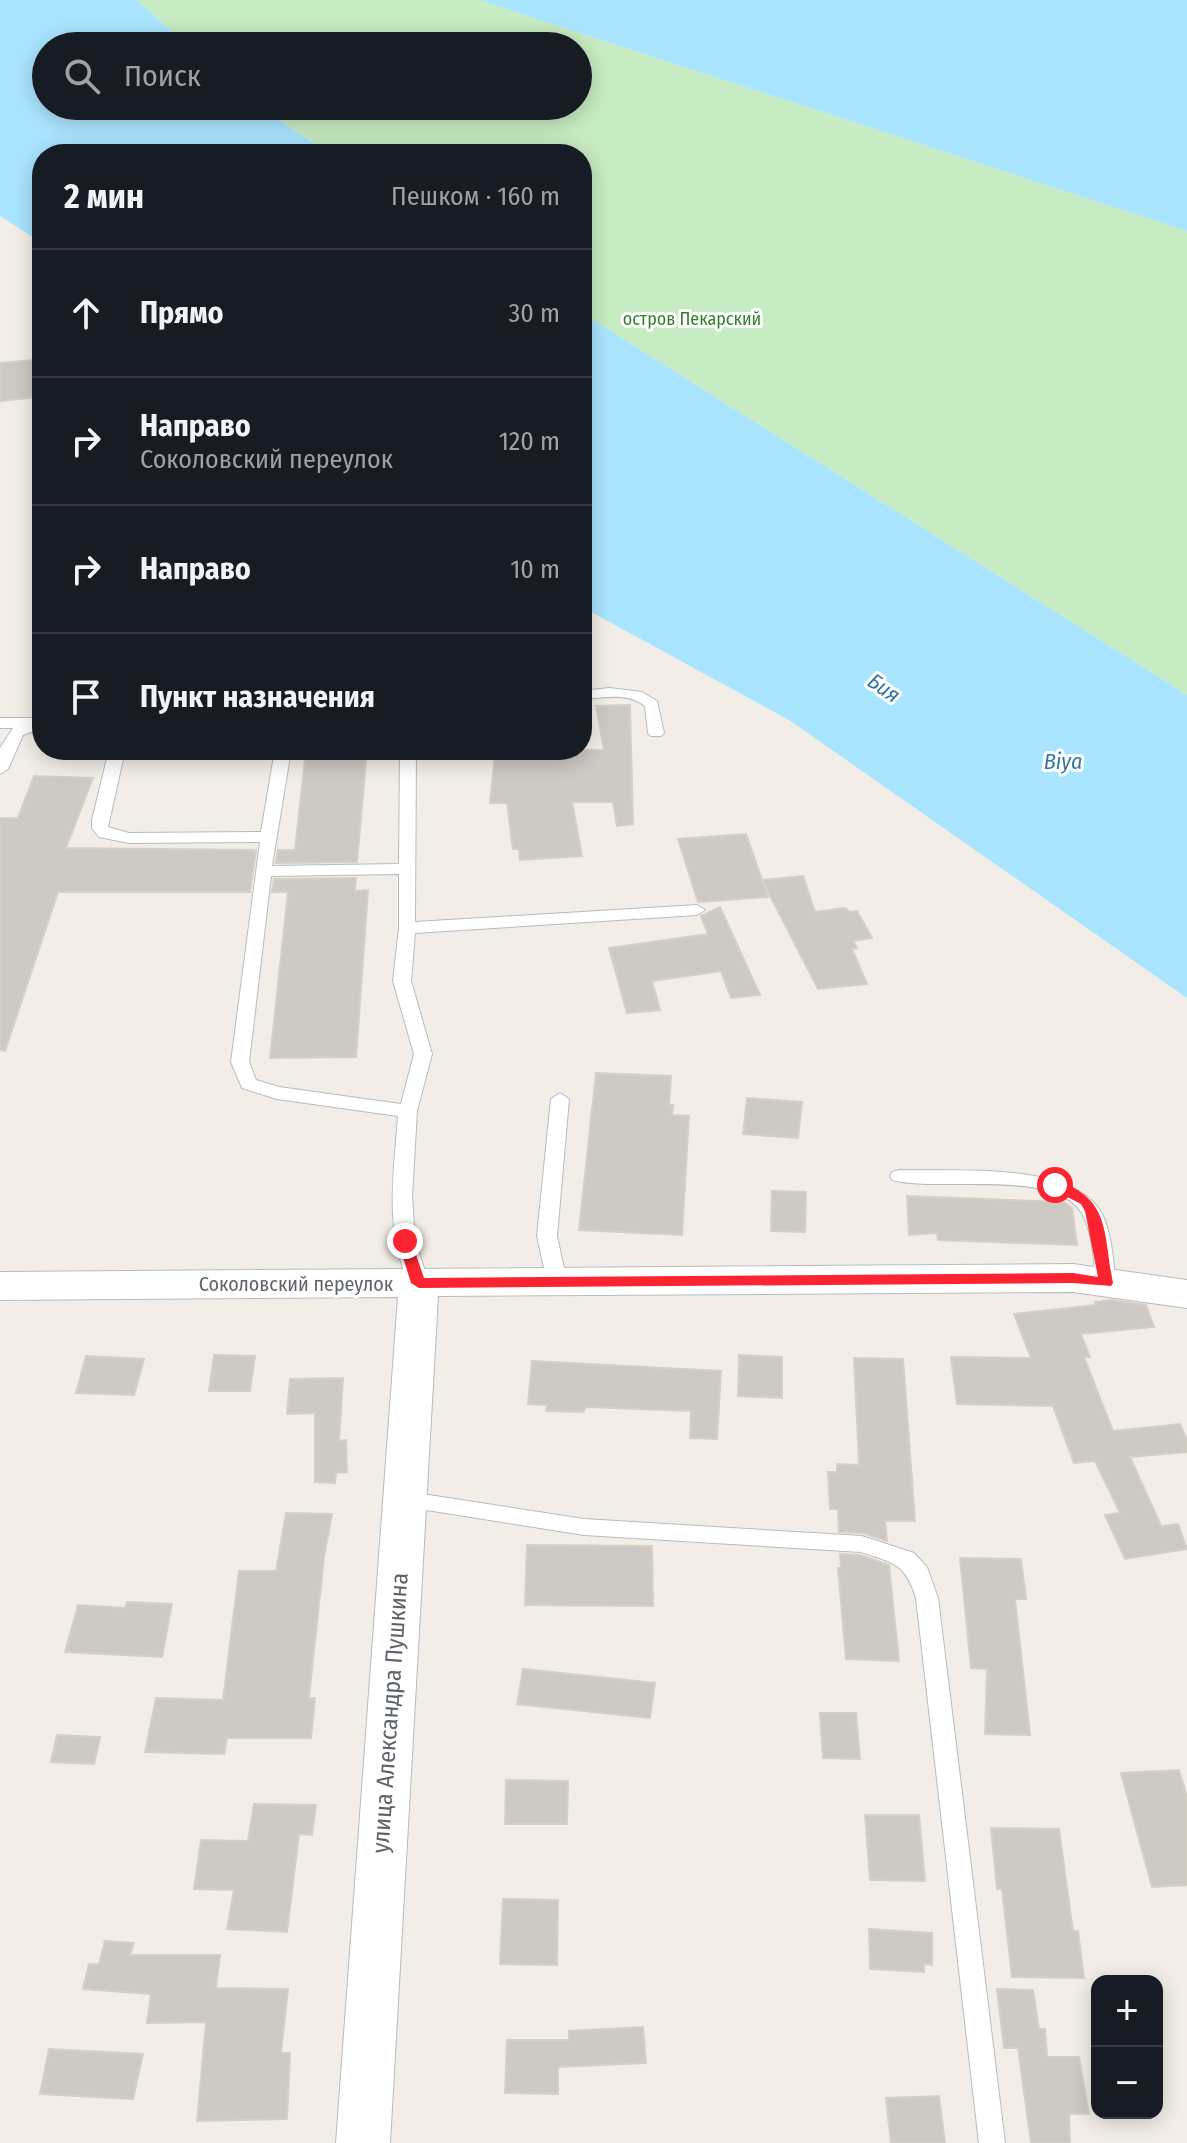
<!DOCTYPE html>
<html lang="ru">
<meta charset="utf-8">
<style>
:root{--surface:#171b24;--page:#242831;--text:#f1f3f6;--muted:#9ea1a6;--line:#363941}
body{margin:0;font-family:"Fira Sans Condensed",sans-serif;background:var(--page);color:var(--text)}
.controls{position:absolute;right:24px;bottom:24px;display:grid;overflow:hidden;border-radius:16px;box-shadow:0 4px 20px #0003}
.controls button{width:72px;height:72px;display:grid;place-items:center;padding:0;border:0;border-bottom:2px solid var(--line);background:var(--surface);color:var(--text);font:40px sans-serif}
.stop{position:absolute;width:24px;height:24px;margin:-18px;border:6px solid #fb2430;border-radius:50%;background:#fff}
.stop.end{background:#fb2430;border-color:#fff;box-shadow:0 2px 8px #0008}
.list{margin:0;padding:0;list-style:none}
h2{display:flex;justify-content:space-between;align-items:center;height:104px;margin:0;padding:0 32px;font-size:34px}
h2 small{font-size:26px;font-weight:400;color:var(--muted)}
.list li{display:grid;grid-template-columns:52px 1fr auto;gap:24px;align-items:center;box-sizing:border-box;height:128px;padding:0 32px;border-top:2px solid var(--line)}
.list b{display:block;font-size:30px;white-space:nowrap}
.list p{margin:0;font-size:26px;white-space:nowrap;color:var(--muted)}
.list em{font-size:26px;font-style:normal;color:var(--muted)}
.icon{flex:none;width:44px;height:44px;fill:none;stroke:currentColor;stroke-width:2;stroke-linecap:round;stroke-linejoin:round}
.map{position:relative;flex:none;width:1187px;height:2143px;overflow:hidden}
.search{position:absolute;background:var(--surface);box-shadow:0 4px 20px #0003;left:32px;top:32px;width:560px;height:88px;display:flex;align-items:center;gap:20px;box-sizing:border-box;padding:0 28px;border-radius:44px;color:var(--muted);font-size:30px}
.panel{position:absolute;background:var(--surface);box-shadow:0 4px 20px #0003;left:32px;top:144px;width:560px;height:616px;border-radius:32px}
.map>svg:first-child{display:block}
</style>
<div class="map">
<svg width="1187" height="2143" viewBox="0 0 1187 2143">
<rect width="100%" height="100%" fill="#f2eee7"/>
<!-- green -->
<polygon fill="#c7ebc2" points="137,0 479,0 1187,231 1187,695 582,313 582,154 331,154 258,106 578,106 578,46 188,46"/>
<!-- water -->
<g fill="#aae5ff">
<polygon points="0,0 137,0 188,46 46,46 46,106 258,106 331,154 42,154 42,243 0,216"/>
<polygon points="479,0 1187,0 1187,231"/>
<polygon points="582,313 1187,695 1187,998 789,720 582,607"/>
</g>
<!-- building -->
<g fill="#cdc9c4" stroke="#d8cfc4" stroke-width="2">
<polygon points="33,360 38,397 0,401 0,363"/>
<polygon points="630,705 633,824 617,826 613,802 572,802 582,856 520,860 519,849 513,849 507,803 490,803 495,755 504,756 505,750 604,750 596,706"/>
<polygon points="306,750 367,750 357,862 276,863 278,850 295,850"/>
<polygon points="34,776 93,778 66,848 256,850 250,892 58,892 5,1051 0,1050 0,818 18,818"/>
<polygon points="746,834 768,897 698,902 678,839"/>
<polygon points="803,876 815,912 845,908 850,912 857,911 872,938 853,941 857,948 852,949 867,984 818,989 762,880"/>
<polygon points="356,878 355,891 368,890 356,1057 270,1058 288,892 272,892 274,879"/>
<polygon points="720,907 760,995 731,998 721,971 652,981 660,1010 627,1013 609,948 708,934 701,916"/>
<polygon points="596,1073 671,1076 669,1105 673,1105 672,1115 689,1116 682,1235 579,1230"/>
<polygon points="747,1098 802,1102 798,1138 743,1134"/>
<polygon points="772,1191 806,1192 805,1232 771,1231"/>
<polygon points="907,1196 1064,1202 1072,1208 1077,1245 938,1240 937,1233 909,1235"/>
<polygon points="1112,1300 1146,1305 1154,1327 1081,1334 1090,1357 1084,1357 1113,1431 1180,1424 1187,1440 1187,1452 1130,1457 1161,1526 1178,1524 1187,1549 1125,1559 1105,1515 1120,1513 1095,1461 1074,1463 1053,1406 957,1404 951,1357 1031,1358 1014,1314 1096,1305 1095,1302"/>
<polygon points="214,1355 255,1356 250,1391 209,1391"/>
<polygon points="739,1355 782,1357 782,1398 738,1396"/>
<polygon points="86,1356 144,1359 134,1395 76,1393"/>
<polygon points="854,1358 903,1359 915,1521 885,1521 887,1541 863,1533 839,1532 838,1509 830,1509 828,1472 837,1472 837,1464 859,1465"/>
<polygon points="532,1361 721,1371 717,1439 690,1438 691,1411 586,1407 583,1412 546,1411 547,1405 528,1404"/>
<polygon points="343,1378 339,1441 346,1440 347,1472 336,1473 335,1483 315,1482 315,1413 287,1414 290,1379"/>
<polygon points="286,1513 332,1514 324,1557 309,1698 315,1698 311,1738 227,1738 224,1754 145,1752 156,1698 223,1700 239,1571 276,1571"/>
<polygon points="527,1545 652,1546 653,1606 525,1605"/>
<polygon points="840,1554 860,1555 889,1565 899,1661 846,1659 838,1568 841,1568"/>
<polygon points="960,1558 1021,1559 1026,1599 1015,1599 1030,1735 985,1734 987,1669 971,1668"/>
<polygon points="127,1602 172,1604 162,1657 65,1652 78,1605 125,1608"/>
<polygon points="523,1669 655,1683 650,1718 517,1704"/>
<polygon points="820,1713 856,1713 860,1759 823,1758"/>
<polygon points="57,1735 100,1737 94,1764 51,1762"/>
<polygon points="1179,1770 1187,1797 1187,1885 1152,1887 1121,1773"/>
<polygon points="506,1780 568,1781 567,1824 505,1824"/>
<polygon points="254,1804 316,1805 312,1835 299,1834 287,1932 227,1929 234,1890 194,1889 201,1840 248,1841"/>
<polygon points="865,1815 919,1815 925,1881 870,1880"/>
<polygon points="991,1828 1059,1829 1073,1931 1078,1931 1084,1978 1012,1977 1002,1889 997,1889"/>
<polygon points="503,1899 558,1900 557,1965 500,1964"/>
<polygon points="869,1929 932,1933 932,1965 924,1964 924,1972 870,1969"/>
<polygon points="105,1941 134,1943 130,1955 220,1955 216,1988 288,1989 281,2053 290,2053 287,2119 197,2121 206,2022 147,2023 151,1994 83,1989 89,1964 99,1964"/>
<polygon points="997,1989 1033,1990 1039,2029 1045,2029 1047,2057 1079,2057 1089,2114 1069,2114 1070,2143 1031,2143 1018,2048 1004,2048"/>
<polygon points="643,2027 646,2063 558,2067 558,2094 505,2093 507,2040 569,2040 569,2031"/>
<polygon points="49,2049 143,2054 133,2099 40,2094"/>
<polygon points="939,2096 945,2143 891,2143 886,2098"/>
</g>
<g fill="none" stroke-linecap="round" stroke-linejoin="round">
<!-- service casing -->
<g stroke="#b7bbbf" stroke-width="2">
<g id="service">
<path d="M609 688 642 692 657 701 664 733 661 736H651L648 733 645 706C627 692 603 698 582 699V691Z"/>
<polygon points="0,718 42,718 42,728 23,735 8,769 0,774 0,748 13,728 0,728"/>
<path d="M109 750H125L108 827 129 833 261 832 275 750H291L272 866 399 864 400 750H416L415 922 697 905 705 910 697 915 415 933 411 981 432 1054 417 1111 412 1196 415 1241 429 1283 426 1288H412C383 1236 394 1172 398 1116L277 1099 242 1088 231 1062 260 842 129 843 99 837 92 828V820ZM399 874V928L393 981 414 1054 401 1104 279 1087 256 1080 249 1062 271 876Z"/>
<polygon points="560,1093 569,1099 557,1236 567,1282 564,1287 550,1287 547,1282 537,1236 551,1099"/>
<path d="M899 1170C952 1172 1077 1160 1103 1216 1112 1236 1113 1261 1116 1283L1113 1288H1099L1096 1283C1094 1262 1093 1237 1084 1217 1060 1166 939 1193 892 1180L890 1176 892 1172Z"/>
<path d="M403 1491 584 1519 862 1536 914 1553 927 1567 938 1598 1005 2143H979L916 1598C905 1563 894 1563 861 1552L584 1535 395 1505 392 1499 395 1493Z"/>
</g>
</g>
<!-- minor casing -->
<g stroke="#b7bbbf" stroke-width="2">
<polygon id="minor" points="1073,1264 1187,1280 1187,1308 1073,1292 438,1296 390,2143 336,2143 398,1297 0,1300 0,1272"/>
</g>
<!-- service -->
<use href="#service" fill="#fff" fill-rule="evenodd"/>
<!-- minor -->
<use href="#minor" fill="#fff" fill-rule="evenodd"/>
</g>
<!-- route -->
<path fill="#fb2430" d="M1055 1180C1111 1198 1103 1232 1113 1283L1111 1286 1073 1283 419 1288 411 1283 398 1241 405 1236 410 1237 424 1278 1073 1273 1098 1277 1085 1211 1081 1204 1050 1188V1181Z"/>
<g text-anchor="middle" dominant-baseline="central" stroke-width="6" stroke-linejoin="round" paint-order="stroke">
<!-- far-park labels -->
<g font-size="18" fill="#33822b" stroke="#fff">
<text x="692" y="319">остров Пекарский</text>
</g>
<!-- street labels -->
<g font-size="20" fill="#5e6469" stroke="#fff">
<text x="296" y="1284">Соколовский переулок</text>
</g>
<!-- water labels -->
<g font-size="22" font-style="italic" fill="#3377a1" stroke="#fff">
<text transform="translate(884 688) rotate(35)">Бия</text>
<text x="1063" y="761">Biya</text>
</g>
<!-- near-street labels -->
<g font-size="24" fill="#5e6469" stroke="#fff">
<text transform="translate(390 1713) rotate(-86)">улица Александра Пушкина</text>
</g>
</g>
</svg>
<div class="controls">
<button>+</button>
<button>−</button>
</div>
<div class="stop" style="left:1055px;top:1185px"></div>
<div class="stop end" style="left:405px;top:1241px"></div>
<div class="search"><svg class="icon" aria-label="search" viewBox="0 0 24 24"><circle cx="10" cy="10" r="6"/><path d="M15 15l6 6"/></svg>Поиск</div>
<section class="panel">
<h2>2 мин<small>Пешком · 160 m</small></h2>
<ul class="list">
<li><svg class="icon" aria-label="ahead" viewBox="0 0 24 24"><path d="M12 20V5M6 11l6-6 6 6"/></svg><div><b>Прямо</b></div><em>30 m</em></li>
<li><svg class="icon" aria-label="right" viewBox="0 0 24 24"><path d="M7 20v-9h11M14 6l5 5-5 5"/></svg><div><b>Направо</b><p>Соколовский переулок</p></div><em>120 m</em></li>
<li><svg class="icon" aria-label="right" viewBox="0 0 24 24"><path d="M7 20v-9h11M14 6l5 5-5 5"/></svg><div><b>Направо</b></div><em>10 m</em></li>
<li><svg class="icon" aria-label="arrive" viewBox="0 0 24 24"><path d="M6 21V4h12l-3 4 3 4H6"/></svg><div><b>Пункт назначения</b></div></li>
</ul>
</section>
</div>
